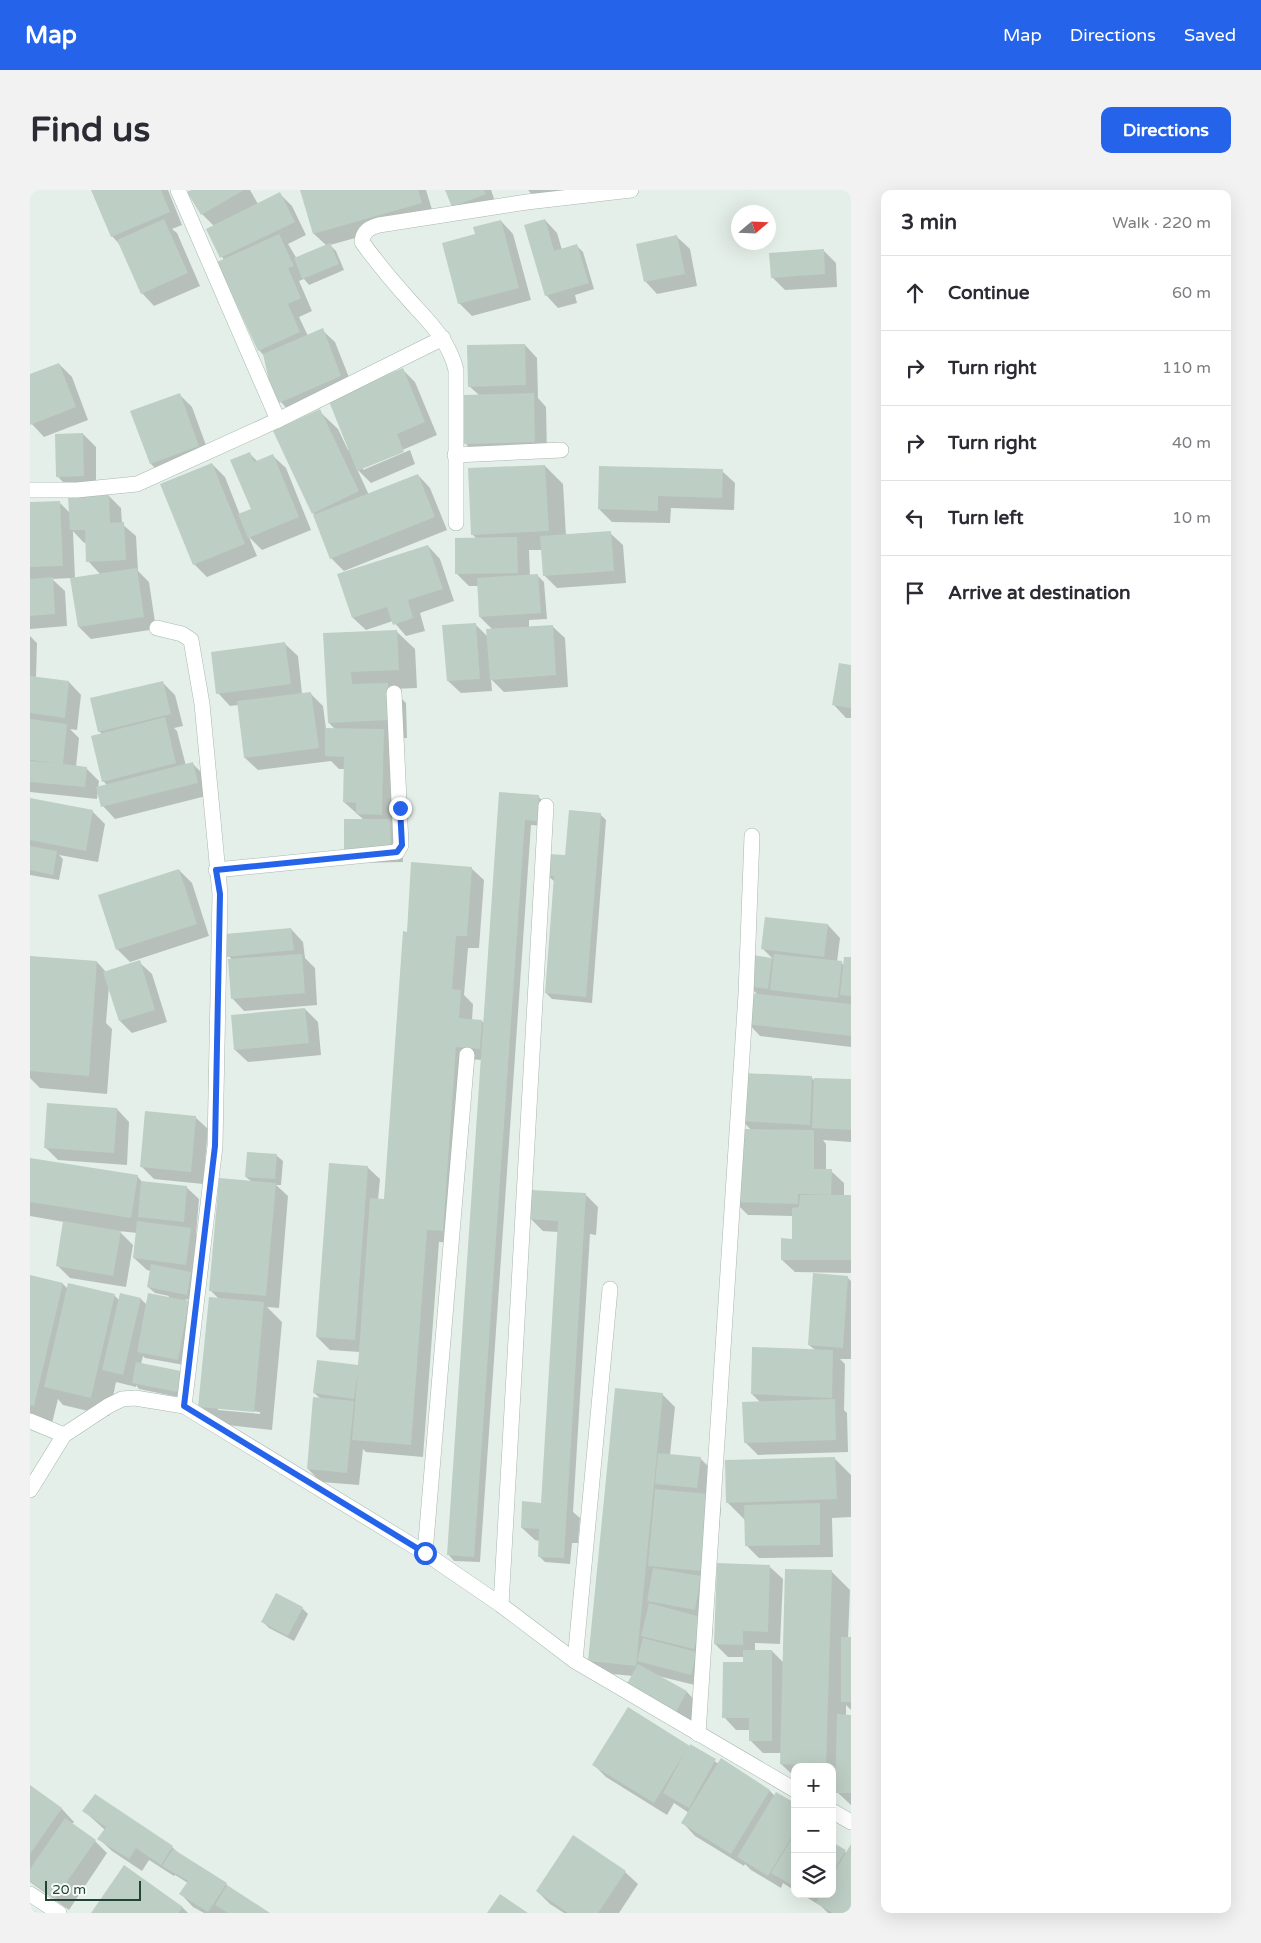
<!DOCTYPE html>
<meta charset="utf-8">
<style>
:root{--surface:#fff;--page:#f2f2f3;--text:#2b2b33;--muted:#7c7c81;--line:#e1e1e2;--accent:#2563eb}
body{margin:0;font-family:"Varela Round",sans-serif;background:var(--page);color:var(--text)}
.controls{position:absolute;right:15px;bottom:15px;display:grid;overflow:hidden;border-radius:10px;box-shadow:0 5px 20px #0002}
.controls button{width:45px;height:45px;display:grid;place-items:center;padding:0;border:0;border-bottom:1px solid var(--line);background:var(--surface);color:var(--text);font:25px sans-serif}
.compass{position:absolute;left:701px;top:15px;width:45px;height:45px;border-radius:50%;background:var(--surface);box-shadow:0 5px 20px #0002;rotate:71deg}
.scale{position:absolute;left:15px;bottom:12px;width:96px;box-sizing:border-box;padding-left:5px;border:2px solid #224435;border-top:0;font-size:14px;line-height:18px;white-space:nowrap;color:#224435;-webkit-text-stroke:4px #f7fbf8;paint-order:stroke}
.stop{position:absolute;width:15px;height:15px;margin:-11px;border:4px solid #2563eb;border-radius:50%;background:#fff}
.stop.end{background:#2563eb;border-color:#fff;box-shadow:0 1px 5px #0008}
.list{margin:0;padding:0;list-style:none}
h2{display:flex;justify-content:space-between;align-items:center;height:65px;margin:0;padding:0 20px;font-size:21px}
h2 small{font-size:16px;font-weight:400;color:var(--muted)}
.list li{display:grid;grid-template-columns:32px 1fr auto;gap:15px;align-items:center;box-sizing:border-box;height:75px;padding:0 20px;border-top:1px solid var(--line)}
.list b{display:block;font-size:19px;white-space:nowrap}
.list em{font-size:16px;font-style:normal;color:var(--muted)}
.icon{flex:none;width:28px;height:28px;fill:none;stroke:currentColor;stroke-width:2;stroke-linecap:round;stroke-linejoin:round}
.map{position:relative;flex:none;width:821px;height:1723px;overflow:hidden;border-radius:10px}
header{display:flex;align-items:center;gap:30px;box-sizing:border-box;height:70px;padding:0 25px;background:var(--accent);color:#fff}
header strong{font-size:24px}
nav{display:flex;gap:28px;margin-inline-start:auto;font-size:18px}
.intro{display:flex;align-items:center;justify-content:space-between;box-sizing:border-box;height:120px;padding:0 30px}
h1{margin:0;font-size:35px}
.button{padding:12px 22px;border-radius:10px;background:var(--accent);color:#fff;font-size:18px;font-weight:700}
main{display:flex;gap:30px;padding:0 30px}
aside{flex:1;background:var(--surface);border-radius:10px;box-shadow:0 5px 20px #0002}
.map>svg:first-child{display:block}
</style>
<header>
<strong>Map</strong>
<nav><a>Map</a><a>Directions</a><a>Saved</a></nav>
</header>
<div class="intro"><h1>Find us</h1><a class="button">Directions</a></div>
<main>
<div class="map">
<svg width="821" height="1723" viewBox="0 0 821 1723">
<rect width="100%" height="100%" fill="#e5efe9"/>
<!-- shadow -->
<g fill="#0003" fill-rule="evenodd">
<polygon points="64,0 138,0 152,35 142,39 147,43 170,96 124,116 112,103 91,56 82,46"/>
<polygon points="163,0 220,0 228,14 249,3 262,16 276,45 258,54 267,69 297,56 284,44 272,0 396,0 404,26 300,55 306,61 314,80 279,95 274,89 269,91 282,121 269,127 278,146 292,140 305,152 324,200 373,180 385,192 407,245 333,277 333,280 380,260 385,274 341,293 327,279 339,305 388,285 400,298 417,340 314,381 301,368 285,326 283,323 289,221 308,239 318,260 320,259 299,209 263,225 251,212 235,167 229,160 194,70 177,39 184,36 172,24"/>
<polygon points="416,0 461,0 467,17 435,29 423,17"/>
<polygon points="498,0 553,0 511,15"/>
<polygon points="515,30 527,43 532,60 547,56 553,62 564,99 545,105 547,113 528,118 516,105"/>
<polygon points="471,31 483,44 501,110 442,126 429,113 447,45"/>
<polygon points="647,47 660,59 667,96 627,104 615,91"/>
<polygon points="793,60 806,73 807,97 755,100 742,87"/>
<polygon points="495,155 507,168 508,208 516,217 517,264 448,266 435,253 449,205 439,196"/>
<polygon points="29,174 42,187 58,230 14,247 0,232 0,185"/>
<polygon points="149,204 162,217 181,269 133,286 121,274"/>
<polygon points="53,244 66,257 66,298 40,299 27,286"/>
<polygon points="220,264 228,272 243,266 256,278 281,340 232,360 219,347 227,366 177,387 164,374 182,274 195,287 210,325 222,319"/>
<polygon points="515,276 533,294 536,346 580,343 593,355 596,393 527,398 514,385 512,360 499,360 500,386 508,386 514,392 517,429 499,430 499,437 522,436 535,448 538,497 474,502 461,489 462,501 431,503 418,491 445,434 458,447 463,440 450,427 449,396 439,396 427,384 447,349 442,344"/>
<polygon points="692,281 705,293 704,320 641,318 640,333 582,332 569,319"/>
<path d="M79 306 91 318 92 334 106 346 108 381 119 392 126 439 61 449 49 437 42 388 22 389 35 401 37 436 0 439V313L29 312 40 323ZM43 341 54 353 57 352 58 371 71 385 45 389Z"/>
<polygon points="398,356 410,369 424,411 390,423 395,441 376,446 363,431 336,440 323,428"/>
<polygon points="366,441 385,459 387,498 362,499 376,513 377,548 362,549 372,643 373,672 328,673 334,630 314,612 315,579 309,579 301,571 228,580 215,568 208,515 200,516 188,503 255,454 268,466 272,504 280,503 293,516 296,539 305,539 299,533 294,445"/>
<polygon points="0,446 7,453 6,488 39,492 51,505 47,540 40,539 49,548 46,577 56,578 69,591 68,598 77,595 73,591 73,545 69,541 132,492 145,505 153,536 144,538 147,541 156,576 163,574 175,586 180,605 85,629 73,616 68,600 67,609 0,602"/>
<polygon points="821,476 821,528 816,528 804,515"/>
<polygon points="470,604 508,606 514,613 513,636 501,635 450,1372 424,1371 418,1364 452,870 439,869 426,1053 409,1052 393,1267 336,1262 333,1259 329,1295 291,1292 278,1279 291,1209 284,1203 329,1176 330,1162 300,1160 287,1147 337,977 350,989 348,1010 355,1010 378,743 441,678 454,690 449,758 438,758 434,805 443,814 442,830 452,831 455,834"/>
<polygon points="0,609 62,621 75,634 68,672 29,665 33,669 29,690 0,685"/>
<polygon points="570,624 576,630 562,813 522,809 516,803 525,692 517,685 536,667"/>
<polygon points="149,680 162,693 179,746 100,772 87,759"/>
<polygon points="798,735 810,748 807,772 811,772 814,776 821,768 821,857 730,846 718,833 728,805 719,796 723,766 743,769 733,759"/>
<polygon points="261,739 273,752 275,768 285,778 287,815 214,821 202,808 202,770 199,766"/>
<polygon points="0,767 67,772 76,782 109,772 122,784 137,832 102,843 90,831 79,796 76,833 82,839 77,904 10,898 0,888"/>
<polygon points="275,819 288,832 291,865 218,872 205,860"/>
<polygon points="782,888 785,891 821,891 821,952 793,950 796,954 796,980 801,981 814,993 814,1007 821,1008 821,1083 765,1082 752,1070 763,1050 763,1026 718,1025 705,1012 721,940 712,930"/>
<polygon points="87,919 99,932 97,975 28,970 16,958"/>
<polygon points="165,927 178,939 173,994 124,989 112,977"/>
<path d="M246 965 253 971 251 995H246L258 1006 249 1118 237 1117 252 1132 242 1240 188 1234 170 1216 189 1109 181 1101 222 992 216 987ZM188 1217 230 1222V1224L188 1220Z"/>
<polygon points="0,969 107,986 113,993 156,997 169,1009 166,1045 173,1052 163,1111 155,1109 171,1125 154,1175 115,1168 113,1166 111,1174 151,1182 153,1208 109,1199 106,1195 106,1197 86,1192 79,1226 33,1215 28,1209 22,1233 0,1228 0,1086 33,1094 38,1099 84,1105 89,1110 111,1109 117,1115 138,1108 139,1106 125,1103 118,1097 121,1081 117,1080 104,1068 107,1043 89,1041 103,1055 96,1097 40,1088 27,1075 34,1032 0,1026"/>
<polygon points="555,1004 568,1017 566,1045 560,1044 543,1322 550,1328 548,1353 542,1353 540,1374 515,1372 509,1366 509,1351 505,1350 492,1338 512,1314 528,1042 513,1041 500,1028"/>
<polygon points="817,1087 821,1091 821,1169 810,1169 815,1174 814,1220 817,1223 818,1262 728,1265 715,1252 731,1213 722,1204 785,1160 779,1155"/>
<polygon points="632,1204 645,1217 640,1265 670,1268 683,1281 680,1307 691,1318 683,1400 674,1431 683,1440 676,1470 673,1497 628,1486 657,1502 669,1515 657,1538 603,1486 572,1483 559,1470"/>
<polygon points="804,1268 821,1285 821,1327 802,1328 803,1367 729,1368 716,1355 715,1330 697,1312"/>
<polygon points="740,1377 753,1389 750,1454 725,1453 725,1461 742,1461 754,1473 801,1381 820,1400 818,1449 821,1449 821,1520 816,1515 816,1526 821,1526 821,1615 807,1602 807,1593 802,1593 802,1577 765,1577 765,1587 751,1574 751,1563 733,1563 720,1550 720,1540 706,1540 694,1527 714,1473 714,1467 698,1467 685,1454"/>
<polygon points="272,1418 278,1424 264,1451 239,1438 233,1432"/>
<polygon points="661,1556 689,1574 691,1570 740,1601 745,1606 765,1615 765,1701 753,1693 751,1698 721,1680 715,1674 714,1676 665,1646 653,1633 659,1623 644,1613 637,1625 576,1587 563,1574 660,1558"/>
<polygon points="0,1596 32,1619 44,1632 42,1634 65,1651 77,1663 39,1720 0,1692"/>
<polygon points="54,1621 142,1657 153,1667 196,1694 203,1701 237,1723 174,1723 163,1717 151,1704 158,1693 145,1685 144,1686 119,1670 112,1681 82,1661 69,1649 75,1640"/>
<polygon points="802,1654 817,1663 821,1656 821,1723 798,1723 791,1716 771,1704 802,1704"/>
<polygon points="595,1682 608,1694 589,1723 534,1723 520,1714 507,1701"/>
<polygon points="152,1717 158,1723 62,1723"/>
<polygon points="0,1718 8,1723 0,1723"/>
</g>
<!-- building -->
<g fill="#bdcec4">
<polygon points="61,0 131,0 140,22 81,47"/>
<polygon points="161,0 214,0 171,25 157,2"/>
<polygon points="270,0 388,0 392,13 283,44"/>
<polygon points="415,0 454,0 456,4 422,17"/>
<polygon points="250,2 265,32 190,68 176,39"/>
<polygon points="134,29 158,83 111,104 87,50"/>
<polygon points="515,29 524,61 547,54 559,93 515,106 494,35"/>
<polygon points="471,30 489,98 428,114 412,53 445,44 443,37"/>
<polygon points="249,44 264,76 258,78 271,108 258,114 270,142 228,161 187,72"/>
<polygon points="647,45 655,84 614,92 606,54"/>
<polygon points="300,53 309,74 272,89 264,68"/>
<polygon points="794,59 795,84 741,88 739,63"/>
<polygon points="293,138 311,186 249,213 239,191 233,164"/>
<polygon points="495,154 496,195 438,197 437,155"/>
<polygon points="29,173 46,217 0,235 0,184"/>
<polygon points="373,178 395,232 367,244 374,262 327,281 298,209"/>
<polygon points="150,203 169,256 120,274 100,221"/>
<polygon points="504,203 505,252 434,254 433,205"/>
<polygon points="290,219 329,301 282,324 243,241"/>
<polygon points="53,243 54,286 26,287 25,244"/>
<polygon points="220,262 224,272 243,264 269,327 218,348 208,324 221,319 200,270"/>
<polygon points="182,273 215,354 163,375 130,294"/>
<polygon points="515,275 519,341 441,345 438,278"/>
<polygon points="569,276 693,279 692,308 628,306 628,321 568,319"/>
<polygon points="388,284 405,327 300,369 283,325"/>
<polygon points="79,305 80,333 94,332 96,370 56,372 55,340 40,340 38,306"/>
<polygon points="30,311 33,376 0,377 0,312"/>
<polygon points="581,341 584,381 513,386 510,346"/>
<polygon points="487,347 488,383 425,384 425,348"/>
<polygon points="398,355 413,399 378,410 383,428 363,435 357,417 322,428 307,384"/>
<polygon points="107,378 114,427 48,437 40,388"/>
<polygon points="508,384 511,423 449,427 447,388"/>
<polygon points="23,387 25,424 0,426 0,389"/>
<polygon points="446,433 450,489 417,491 412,435"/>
<polygon points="523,435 526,485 460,490 456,439"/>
<polygon points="367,440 369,480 321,482 322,494 358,493 359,530 298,533 293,443"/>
<polygon points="255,452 261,494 186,504 181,462"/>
<polygon points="809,473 821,475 821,518 802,515"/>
<polygon points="0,486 39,491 35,528 0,523"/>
<polygon points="133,491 141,524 68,542 60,508"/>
<polygon points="281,502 289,558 214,568 207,511"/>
<polygon points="135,527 146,573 72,592 61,546"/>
<polygon points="0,529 37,534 33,574 57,577 55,597 0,592 0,571 26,573 0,570"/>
<polygon points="295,538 354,539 352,625 326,624 326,613 313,612 314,567 295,566"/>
<polygon points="163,572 168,593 71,617 66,597"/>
<polygon points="469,602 509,605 508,631 495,630 444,1367 417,1365"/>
<polygon points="0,608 63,620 56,661 0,650"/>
<polygon points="539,620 571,623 556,807 515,803 524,686 516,686 518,664 535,665"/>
<polygon points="314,629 360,629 361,660 314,660"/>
<polygon points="0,656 27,661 23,685 0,680"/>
<polygon points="381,672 442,677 437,746 426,746 422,799 431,800 429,828 452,830 450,859 426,857 413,1041 397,1040 381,1255 322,1250 328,1180 324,1209 283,1203 287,1170 328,1175 340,1008 354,1009 373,741 377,742"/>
<polygon points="149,679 167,734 86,760 68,705"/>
<polygon points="735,727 798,734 794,767 731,759"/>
<polygon points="261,738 264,760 197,767 195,744"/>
<polygon points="272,764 275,803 201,809 198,769"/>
<polygon points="744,764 812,771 808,808 740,800"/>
<polygon points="722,765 742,768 738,799 717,796"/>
<polygon points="0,766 67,771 59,886 0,881"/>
<polygon points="814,767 821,767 821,806 810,805"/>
<polygon points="110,770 125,820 89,831 73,782"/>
<polygon points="720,803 821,814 821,846 716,834"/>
<polygon points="275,818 279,853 204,860 201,825"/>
<polygon points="713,883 782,886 780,935 711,931"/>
<polygon points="784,888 821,889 821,940 782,938"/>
<polygon points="17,913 87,918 84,963 14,958"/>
<polygon points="115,921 166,926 161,982 110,977"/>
<polygon points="713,939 784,940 784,979 802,979 801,1005 768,1004 768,1014 704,1012"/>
<polygon points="217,962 247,964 245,989 215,987"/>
<polygon points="0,968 108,985 101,1028 0,1012"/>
<polygon points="299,973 338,976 325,1150 286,1147"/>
<polygon points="189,988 246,993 236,1106 179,1101"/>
<polygon points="111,991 157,996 154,1032 108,1027"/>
<polygon points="501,1000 556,1003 534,1368 508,1367 509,1339 491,1338 492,1311 511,1313 528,1031 499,1029"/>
<polygon points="770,1005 821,1005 821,1070 751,1070 751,1048 762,1049 762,1018 769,1017"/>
<polygon points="33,1031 91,1041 83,1086 26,1076"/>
<polygon points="107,1031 161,1038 156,1075 103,1068"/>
<polygon points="121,1074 161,1082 157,1105 117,1097"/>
<polygon points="783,1083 818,1086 813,1158 778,1155"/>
<polygon points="0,1085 33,1093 4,1216 0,1215"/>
<polygon points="38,1093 85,1104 61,1208 14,1197"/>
<polygon points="90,1103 111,1108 93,1185 72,1180"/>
<polygon points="118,1103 159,1111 148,1170 107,1162"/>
<polygon points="179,1107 234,1112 224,1222 168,1217"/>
<polygon points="722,1157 803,1160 802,1208 721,1204"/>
<polygon points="106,1172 151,1181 147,1202 102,1193"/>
<polygon points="585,1198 633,1203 606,1476 558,1471"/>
<polygon points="283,1207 324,1211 317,1283 277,1279"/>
<polygon points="805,1209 806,1250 714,1253 712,1212"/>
<polygon points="628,1263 671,1267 667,1298 625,1294"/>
<polygon points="805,1267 807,1309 696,1313 695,1270"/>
<polygon points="625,1299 679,1304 672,1381 618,1376"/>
<polygon points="790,1313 790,1355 715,1356 714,1315"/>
<polygon points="687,1373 740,1375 738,1442 713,1441 713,1455 684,1454"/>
<polygon points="623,1378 671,1386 665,1420 617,1411"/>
<polygon points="755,1379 802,1380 796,1576 750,1574"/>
<polygon points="246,1403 273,1417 258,1446 231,1432"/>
<polygon points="619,1413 671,1427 664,1459 611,1446"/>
<rect x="811" y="1447" width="10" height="65"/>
<polygon points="613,1448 667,1462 661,1485 607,1471"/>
<polygon points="713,1460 742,1460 742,1551 719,1551 719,1528 692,1528 693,1472 713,1472"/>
<polygon points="608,1474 657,1501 644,1526 594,1499"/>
<polygon points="598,1517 660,1556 660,1554 686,1569 659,1618 633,1603 655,1562 624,1613 562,1575"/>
<polygon points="807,1524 821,1525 821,1603 805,1603"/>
<polygon points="691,1568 740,1600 701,1664 651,1633"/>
<polygon points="0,1595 32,1618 0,1664"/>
<polygon points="746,1602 765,1613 765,1641 738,1686 707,1667"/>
<polygon points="65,1604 143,1656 131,1675 106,1658 99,1669 67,1649 76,1637 52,1621"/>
<polygon points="35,1628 66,1650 25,1709 0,1691 0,1679"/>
<polygon points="765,1643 765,1697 741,1683"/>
<polygon points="543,1645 596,1681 568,1723 538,1723 506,1701"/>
<polygon points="802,1652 816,1660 802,1683"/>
<polygon points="821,1654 821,1718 818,1723 803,1723 786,1713 791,1704 802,1704 802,1686"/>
<polygon points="143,1659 197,1693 178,1722 149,1704 158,1691 132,1676"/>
<polygon points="94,1675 153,1717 148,1723 61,1723"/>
<polygon points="197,1695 240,1723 198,1723 185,1715"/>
<polygon points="470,1704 498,1723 457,1723"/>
</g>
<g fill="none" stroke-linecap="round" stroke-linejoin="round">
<!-- minor casing -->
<g stroke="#a7b8af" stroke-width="16">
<g id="minor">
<polyline points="148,0 248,230"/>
<polyline points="425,265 531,260"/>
<polyline points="0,300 47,300 107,294 248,230 413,148"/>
<path d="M426 333V180C419 151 401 134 381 112 364 93 347 73 332 52 333 41 339 38 349 35L497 12 601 0"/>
<polyline points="127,438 152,444 161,450 172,514 190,704 185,956 154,1216"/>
<polyline points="186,680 367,662 371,655 364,503"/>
<polyline points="0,1231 34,1245"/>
<polyline points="0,1300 34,1245 78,1216 92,1209 105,1208 154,1216 395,1363 471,1415 545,1471 765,1600"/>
<polyline points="395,1363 437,865"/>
<polyline points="471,1415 516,616"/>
<polyline points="545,1471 580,1099"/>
<polyline points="668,1544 716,804 722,646"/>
<polyline points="802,1621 821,1632"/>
<polyline points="0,1704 29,1723"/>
</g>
</g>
<!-- minor -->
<use href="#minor" stroke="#fff" stroke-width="15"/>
</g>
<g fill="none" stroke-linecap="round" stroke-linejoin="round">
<!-- route -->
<polyline stroke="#2563eb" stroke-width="6" points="370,618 372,655 367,662 186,680 190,704 185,956 154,1216 395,1363"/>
</g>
</svg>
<div class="controls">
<button>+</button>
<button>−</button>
<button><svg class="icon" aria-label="layers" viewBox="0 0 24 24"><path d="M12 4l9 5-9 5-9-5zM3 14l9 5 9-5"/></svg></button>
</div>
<svg class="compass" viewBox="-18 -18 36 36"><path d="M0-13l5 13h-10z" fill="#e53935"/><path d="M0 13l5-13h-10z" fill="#7c7c81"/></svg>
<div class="scale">20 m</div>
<div class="stop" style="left:395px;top:1363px"></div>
<div class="stop end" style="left:370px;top:618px"></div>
</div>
<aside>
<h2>3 min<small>Walk · 220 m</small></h2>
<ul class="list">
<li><svg class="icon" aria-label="ahead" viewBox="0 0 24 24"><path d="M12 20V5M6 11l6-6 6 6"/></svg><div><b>Continue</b></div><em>60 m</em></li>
<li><svg class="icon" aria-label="right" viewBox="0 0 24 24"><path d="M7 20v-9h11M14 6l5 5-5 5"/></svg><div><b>Turn right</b></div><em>110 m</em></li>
<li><svg class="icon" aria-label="right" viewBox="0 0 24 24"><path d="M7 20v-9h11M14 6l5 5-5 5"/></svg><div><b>Turn right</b></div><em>40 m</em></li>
<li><svg class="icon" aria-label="left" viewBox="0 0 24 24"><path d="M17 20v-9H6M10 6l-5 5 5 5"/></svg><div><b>Turn left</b></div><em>10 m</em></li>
<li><svg class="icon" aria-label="arrive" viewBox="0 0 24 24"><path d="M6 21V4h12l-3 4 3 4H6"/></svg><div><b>Arrive at destination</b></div></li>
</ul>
</aside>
</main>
